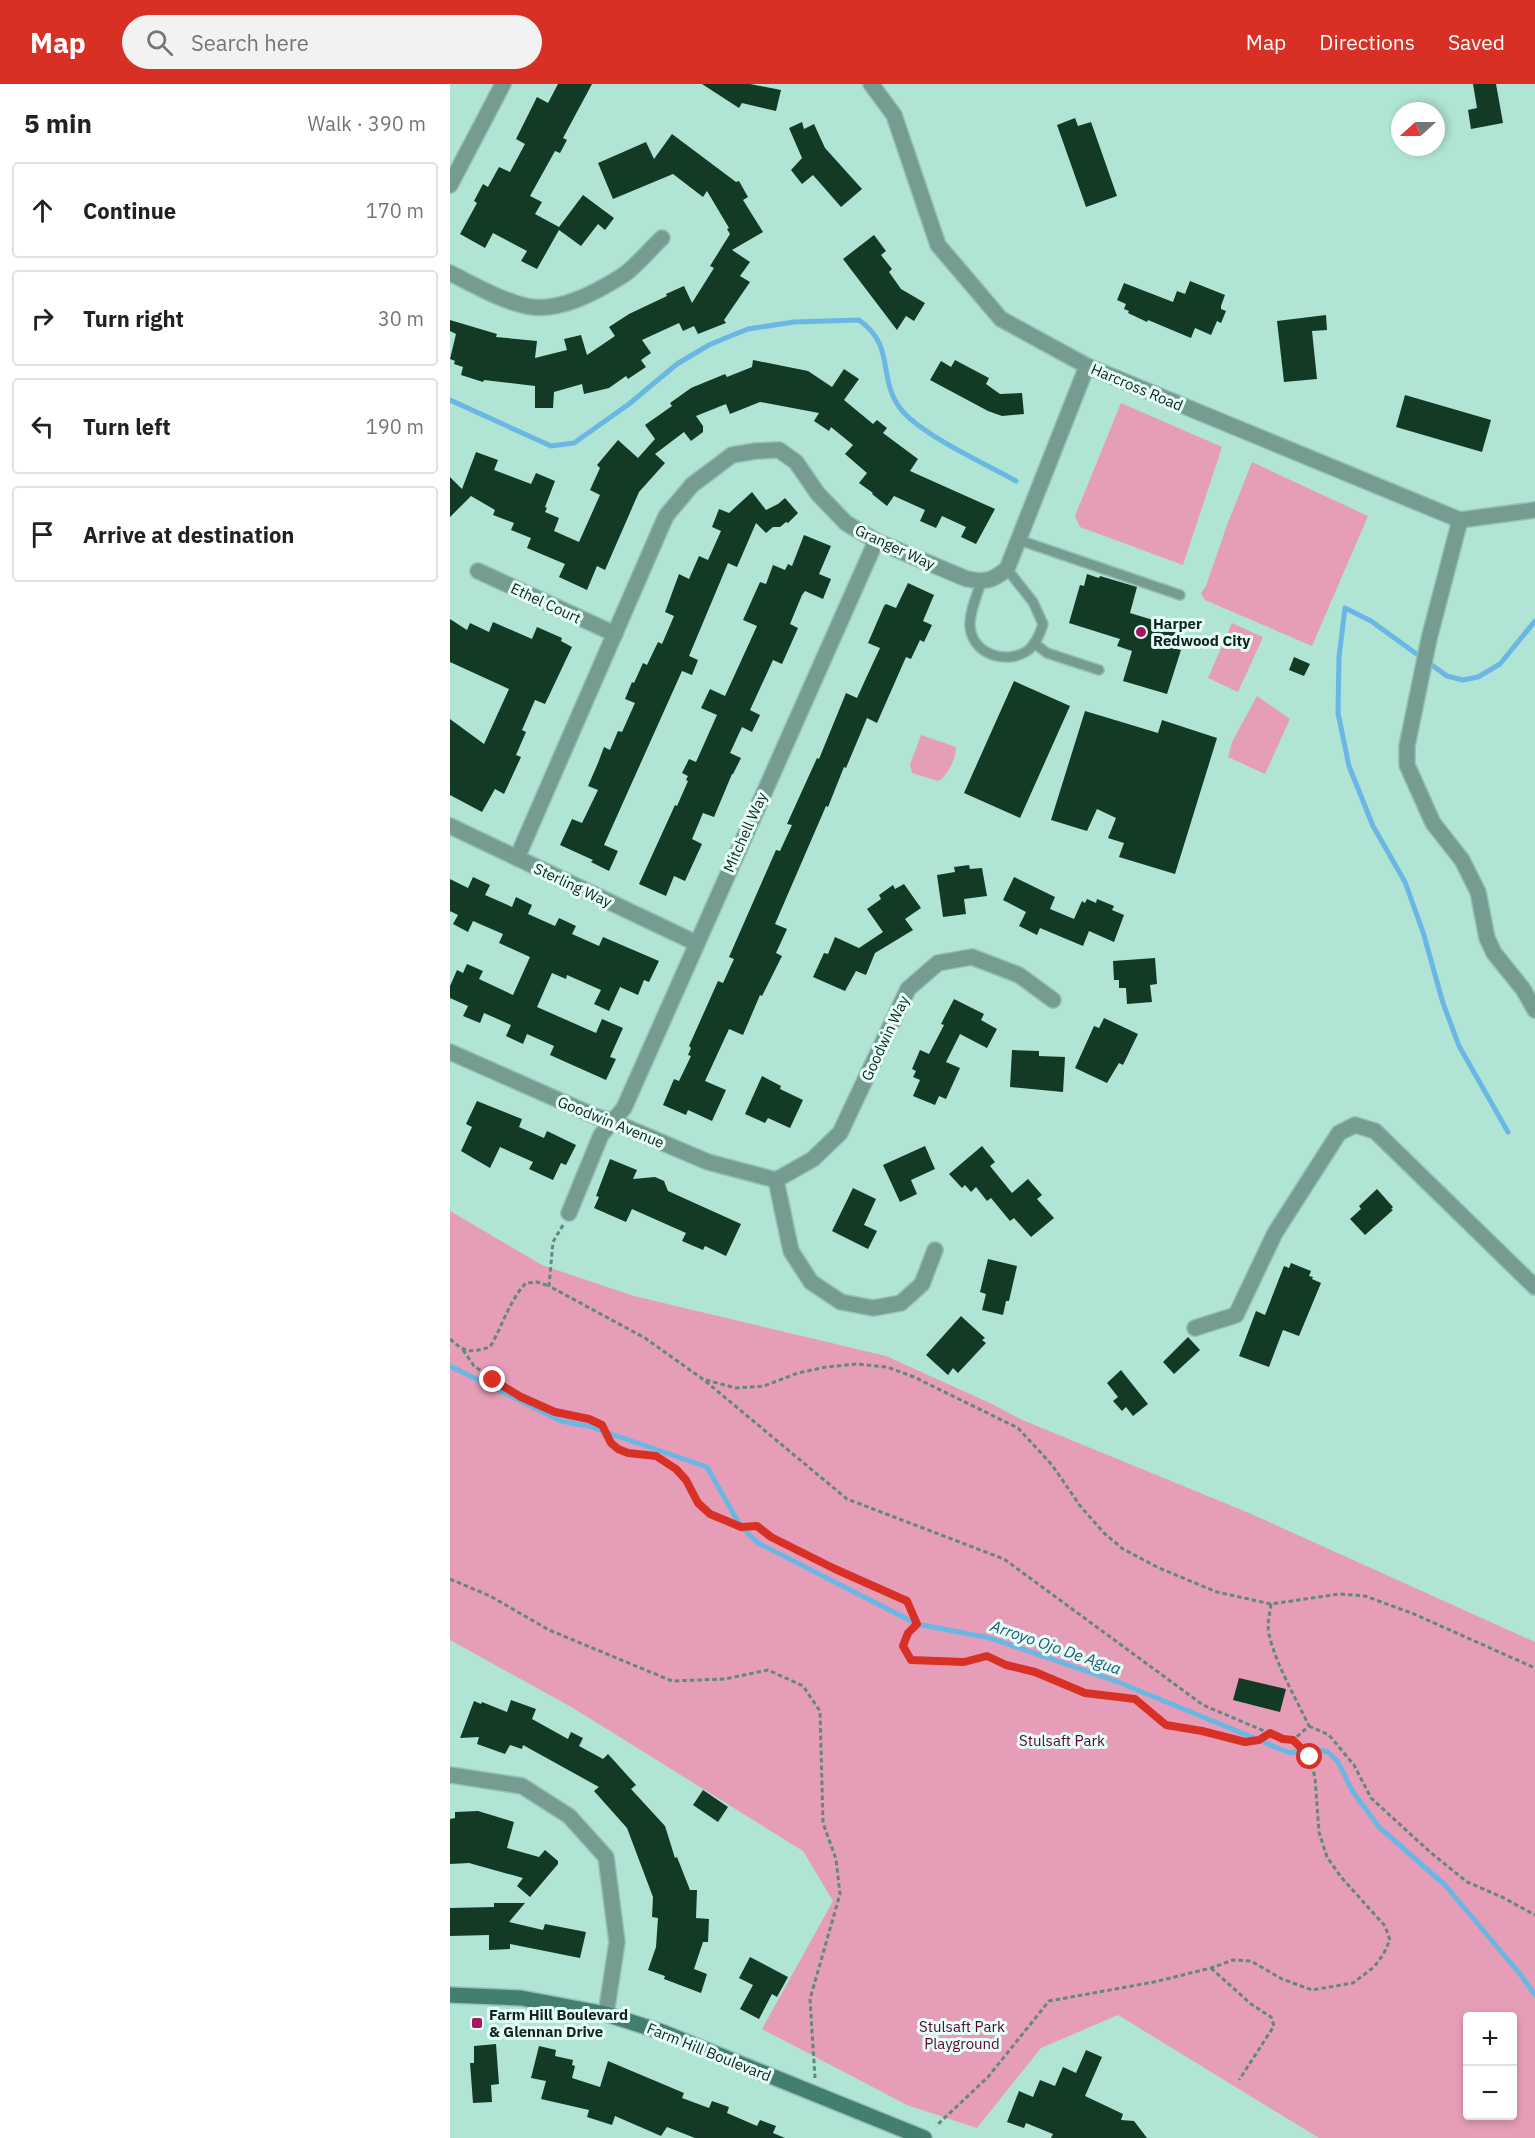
<!DOCTYPE html>
<meta charset="utf-8">
<style>
:root{--surface:#fff;--page:#f2f2f2;--text:#202124;--muted:#757577;--line:#e0e0e0;--accent:#d93025}
body{margin:0;font-family:"IBM Plex Sans",sans-serif;background:var(--page);color:var(--text)}
.controls{position:absolute;right:18px;bottom:18px;display:grid;overflow:hidden;border-radius:6px;box-shadow:0 3px 9px #0003}
.controls button{width:54px;height:54px;display:grid;place-items:center;padding:0;border:0;border-bottom:2px solid var(--line);background:var(--surface);color:var(--text);font:30px sans-serif}
.compass{position:absolute;left:941px;top:18px;width:54px;height:54px;border-radius:50%;background:var(--surface);box-shadow:0 3px 9px #0003;rotate:249deg}
.stop{position:absolute;width:18px;height:18px;margin:-14px;border:4px solid #d93025;border-radius:50%;background:#fff}
.stop.end{background:#d93025;border-color:#fff;box-shadow:0 2px 6px #0008}
.list{margin:0;padding:0;list-style:none}
h2{display:flex;justify-content:space-between;align-items:center;height:78px;margin:0;padding:0 24px;font-size:26px}
h2 small{font-size:20px;font-weight:400;color:var(--muted)}
.list li{display:grid;grid-template-columns:39px 1fr auto;gap:18px;align-items:center;box-sizing:border-box;height:96px;margin:0 12px 12px;padding:0 12px;border:2px solid var(--line);border-radius:6px}
.list b{display:block;font-size:22px;white-space:nowrap}
.list em{font-size:20px;font-style:normal;color:var(--muted)}
.icon{flex:none;width:33px;height:33px;fill:none;stroke:currentColor;stroke-width:2;stroke-linecap:round;stroke-linejoin:round}
.map{position:relative;flex:none;width:1085px;height:2054px;overflow:hidden}
header{display:flex;align-items:center;gap:36px;box-sizing:border-box;height:84px;padding:0 30px;background:var(--accent);color:#fff}
header strong{font-size:28px}
nav{display:flex;gap:33px;margin-inline-start:auto;font-size:21px}
.search{width:420px;height:54px;background:var(--page);display:flex;align-items:center;gap:15px;box-sizing:border-box;padding:0 21px;border-radius:33px;color:var(--muted);font-size:22px}
main{display:flex}
aside{flex:1;background:var(--surface)}
.map>svg:first-child{display:block}
</style>
<header>
<strong>Map</strong>
<div class="search"><svg class="icon" aria-label="search" viewBox="0 0 24 24"><circle cx="10" cy="10" r="6"/><path d="M15 15l6 6"/></svg>Search here</div>
<nav><a>Map</a><a>Directions</a><a>Saved</a></nav>
</header>
<main>
<aside>
<h2>5 min<small>Walk · 390 m</small></h2>
<ul class="list">
<li><svg class="icon" aria-label="ahead" viewBox="0 0 24 24"><path d="M12 20V5M6 11l6-6 6 6"/></svg><div><b>Continue</b></div><em>170 m</em></li>
<li><svg class="icon" aria-label="right" viewBox="0 0 24 24"><path d="M7 20v-9h11M14 6l5 5-5 5"/></svg><div><b>Turn right</b></div><em>30 m</em></li>
<li><svg class="icon" aria-label="left" viewBox="0 0 24 24"><path d="M17 20v-9H6M10 6l-5 5 5 5"/></svg><div><b>Turn left</b></div><em>190 m</em></li>
<li><svg class="icon" aria-label="arrive" viewBox="0 0 24 24"><path d="M6 21V4h12l-3 4 3 4H6"/></svg><div><b>Arrive at destination</b></div></li>
</ul>
</aside>
<div class="map">
<svg width="1085" height="2054" viewBox="0 0 1085 2054">
<rect width="100%" height="100%" fill="#b0e4d5"/>
<!-- green -->
<g fill="#e69eb8" fill-rule="evenodd">
<polygon points="671,319 772,363 733,481 630,443 625,432"/>
<polygon points="802,378 918,432 862,562 755,516 751,509 756,502 777,441"/>
<polygon points="782,539 813,553 788,608 758,594"/>
<polygon points="807,612 840,635 815,690 778,673 782,658"/>
<path d="M471 651 506 663C506 674 498 692 488 697L462 689 460 681Z"/>
<path d="M0 1127 92 1181 184 1212 436 1272 542 1320 570 1335 799 1429 1085 1558V2054H869L668 1931 591 1964 527 2044 457 2021 312 1945 383 1817 353 1767 123 1624 0 1556ZM1018 1932H1062V2032H1018Z"/>
</g>
<g fill="none" stroke-linecap="round" stroke-linejoin="round">
<!-- stream -->
<g stroke="#6bb7e3" stroke-width="5">
<path d="M0 316 101 362 124 359 179 320 227 280 259 261 278 253 298 245 344 238 409 236C446 262 427 293 450 324 469 350 536 380 566 397"/>
<polyline points="1058,1048 1009,962 993,919 973,848 955,798 923,742 899,682 888,629 889,573 895,524 921,537 997,592 1013,596 1028,593 1050,580 1085,537"/>
<polyline points="0,1282 111,1337 138,1342 257,1383 291,1443 308,1459 467,1540 540,1554 668,1598 840,1669 862,1664 878,1668 888,1678 903,1708 929,1743 995,1801 1070,1890 1085,1911"/>
</g>
</g>
<!-- building -->
<g fill="#133a24">
<polygon points="108,0 142,0 113,54 117,56 110,69 105,67 80,112 92,118 85,130 109,143 133,111 164,134 155,146 148,140 131,162 109,146 87,185 71,177 77,167 43,149 35,164 10,150 27,119 24,117 33,100 38,103 49,83 60,88 75,60 66,55 87,13 98,19"/>
<polygon points="252,0 300,0 331,6 326,27 292,19 289,24"/>
<polygon points="1023,0 1046,0 1053,39 1021,45 1018,26 1027,24"/>
<polygon points="625,34 628,42 641,38 667,112 636,123 607,41"/>
<polygon points="352,38 354,45 364,40 375,64 412,105 391,123 363,91 352,100 341,86 352,74 339,44"/>
<polygon points="222,50 286,98 289,97 298,113 293,116 313,148 282,166 300,178 290,192 300,198 274,236 276,239 248,250 244,242 233,247 229,239 192,256 201,269 191,276 196,283 178,295 176,292 159,304 134,310 132,300 104,308 103,324 85,324 85,302 34,296 33,298 11,291 13,283 4,280 5,277 0,275 6,250 0,247 0,236 47,250 46,253 87,257 85,274 117,266 114,255 131,251 137,271 165,252 159,243 179,230 217,212 216,210 234,202 242,219 264,184 260,182 280,150 277,145 279,144 257,107 253,113 223,90 163,115 148,79 196,58 204,75"/>
<polygon points="424,151 436,167 431,171 442,185 439,188 451,205 475,219 464,237 456,232 447,246 393,175"/>
<polygon points="740,197 775,211 771,222 771,225 776,227 771,239 767,237 761,251 745,244 741,254 698,236 697,238 678,229 679,227 674,225 676,220 667,216 674,199 723,218 727,207 735,210"/>
<polygon points="876,231 877,246 862,247 867,295 834,298 827,237"/>
<polygon points="303,276 358,287 382,303 394,285 409,295 394,316 423,340 427,336 437,344 433,349 468,375 460,387 545,425 526,460 511,453 516,443 492,432 486,444 470,437 475,426 444,412 437,422 422,410 423,409 409,399 417,389 395,370 403,361 381,343 379,347 364,337 369,329 310,318 280,330 276,320 246,332 253,342 253,348 241,357 234,348 205,370 215,379 189,408 155,486 147,482 137,506 109,493 115,480 77,464 81,454 61,446 64,439 43,431 45,426 21,412 0,433 0,393 12,405 26,368 48,376 44,386 81,400 86,389 105,397 95,423 97,424 95,428 109,434 104,447 129,458 150,411 140,406 150,384 147,381 168,356 188,374 205,355 195,341 222,322 220,319 241,304 275,290 277,293 302,283"/>
<polygon points="505,276 539,294 536,300 550,310 572,309 574,330 552,332 538,327 480,296 491,277 501,283"/>
<polygon points="955,311 1041,336 1032,368 946,343"/>
<polygon points="302,408 316,426 328,420 335,414 348,429 338,439 336,438 330,443 323,443 316,449 306,439 287,483 278,479 239,572 248,576 242,591 232,587 154,761 168,767 159,787 141,778 143,776 110,761 122,735 132,739 148,706 138,702 148,679 154,663 160,666 168,647 172,648 185,619 175,615 182,598 184,599 193,579 197,581 208,558 212,560 224,532 215,528 229,490 239,495 249,472 258,476 271,447 262,443 269,425 279,429"/>
<polygon points="354,451 381,462 369,490 381,495 373,515 355,507 352,511 340,540 348,544 332,580 323,576 300,626 310,631 302,648 292,643 280,669 291,674 283,690 282,690 264,733 253,729 242,755 252,760 235,797 224,792 216,812 189,800 225,721 227,722 238,697 236,696 238,692 232,689 239,675 246,678 267,631 251,624 260,605 275,612 307,542 293,536 310,498 316,500 323,481 335,486 338,480 342,482"/>
<polygon points="637,490 649,494 650,492 687,503 680,529 726,543 725,547 732,549 727,565 731,566 717,610 673,597 682,567 667,562 670,555 619,539 630,501 634,502"/>
<polygon points="458,499 484,511 473,537 482,541 474,558 470,556 461,575 456,573 427,639 417,634 396,684 394,683 378,723 376,722 325,840 337,845 326,869 332,872 312,912 310,911 293,951 279,945 255,997 276,1006 262,1037 238,1026 236,1031 213,1021 224,995 229,997 241,972 238,971 241,964 239,962 268,897 273,899 284,875 279,873 326,766 330,767 342,741 337,740 367,674 369,675 396,609 407,614 417,592 430,564 418,559 434,522 436,520 446,524"/>
<polygon points="0,535 17,546 20,539 39,548 43,538 82,555 87,543 112,554 111,557 122,563 95,620 85,616 72,646 76,648 66,671 71,673 54,710 45,705 32,728 0,711 0,635 34,660 59,605 0,578"/>
<polygon points="844,573 860,580 854,592 839,586"/>
<polygon points="564,597 620,622 570,734 514,709"/>
<polygon points="635,627 708,649 712,636 767,654 725,790 669,773 674,759 658,754 666,734 647,725 637,747 601,736"/>
<polygon points="519,781 520,785 532,784 537,812 514,815 516,830 493,833 487,791 505,788 504,783"/>
<polygon points="23,793 40,801 35,811 62,823 66,813 82,821 78,830 105,842 109,834 126,842 122,850 149,862 153,853 209,877 199,898 194,896 188,911 170,903 159,927 144,920 151,906 117,891 116,895 102,889 87,923 146,949 152,935 173,944 160,973 166,975 156,996 100,971 104,962 77,950 73,960 56,952 61,941 34,929 30,939 13,932 18,922 0,914 0,902 7,886 13,889 17,880 33,887 29,895 63,911 80,873 49,859 53,850 23,837 18,848 3,840 8,831 0,827 0,795 18,804"/>
<polygon points="564,793 605,813 600,825 624,835 632,817 635,819 637,815 646,819 647,815 664,822 662,826 674,831 664,858 639,847 633,862 590,844 587,851 569,842 576,828 553,816"/>
<polygon points="454,800 471,824 455,835 463,846 425,869 416,891 406,887 395,907 363,893 374,869 378,870 385,853 409,864 433,848 417,825 431,815 429,811 443,801 445,805"/>
<polygon points="705,874 707,900 700,901 702,918 677,920 676,904 669,904 669,896 664,896 663,877"/>
<polygon points="504,915 534,930 531,936 547,945 537,964 510,950 496,978 510,984 496,1015 489,1012 485,1021 463,1012 470,996 463,993 466,987 462,985 470,966 479,970 494,941 491,940"/>
<polygon points="654,934 688,950 673,981 669,979 657,999 625,984 644,942 649,944"/>
<polygon points="562,966 589,967 589,972 615,973 613,1008 560,1003"/>
<polygon points="312,992 331,1002 330,1005 353,1016 340,1044 318,1034 315,1039 295,1030"/>
<polygon points="27,1017 72,1035 69,1043 94,1054 97,1047 126,1061 116,1081 111,1079 103,1096 79,1085 83,1078 50,1063 40,1084 11,1067 22,1043 16,1040"/>
<polygon points="475,1062 485,1085 461,1096 467,1110 450,1118 433,1081"/>
<polygon points="532,1062 545,1078 540,1082 562,1109 578,1095 592,1111 587,1115 604,1134 581,1153 564,1134 560,1137 541,1114 537,1117 526,1103 521,1108 515,1101 512,1104 499,1090"/>
<polygon points="160,1075 187,1086 183,1095 205,1093 214,1097 218,1107 291,1140 276,1172 255,1162 253,1166 232,1157 236,1149 182,1125 176,1138 144,1124 149,1113 146,1112"/>
<polygon points="403,1104 426,1115 414,1141 427,1147 418,1165 382,1147"/>
<polygon points="927,1105 943,1123 941,1125 943,1126 915,1151 900,1135 911,1125 909,1122"/>
<polygon points="538,1175 567,1182 559,1217 556,1217 553,1231 532,1226 536,1210 530,1208"/>
<polygon points="841,1179 861,1187 859,1192 863,1193 862,1195 871,1199 849,1252 833,1246 819,1283 789,1272 806,1227 815,1231 834,1182 839,1184"/>
<polygon points="511,1232 535,1254 532,1256 536,1259 508,1289 503,1284 498,1291 476,1271"/>
<polygon points="738,1253 750,1266 724,1290 713,1278"/>
<polygon points="671,1286 698,1320 683,1332 676,1323 672,1327 663,1317 668,1313 657,1299"/>
<polygon points="789,1594 836,1605 830,1628 783,1616"/>
<polygon points="61,1616 86,1625 82,1635 118,1655 121,1648 133,1654 129,1662 153,1675 158,1670 186,1701 181,1705 215,1742 225,1774 227,1773 240,1806 247,1806 246,1834 259,1835 258,1858 253,1858 244,1885 257,1890 251,1909 214,1895 215,1892 198,1886 206,1863 208,1834 202,1833 203,1813 177,1744 144,1707 149,1703 73,1661 72,1665 60,1661 55,1670 27,1660 29,1653 10,1654 24,1617 31,1620 32,1618 57,1628"/>
<polygon points="253,1706 278,1723 268,1738 243,1721"/>
<polygon points="28,1727 64,1738 57,1764 89,1773 95,1766 108,1777 108,1780 80,1813 67,1802 73,1794 19,1779 0,1780 0,1735 5,1734 5,1728"/>
<polygon points="44,1819 75,1819 59,1838 93,1846 95,1840 136,1848 130,1874 60,1860 60,1865 39,1866 39,1851 0,1852 0,1824 44,1823"/>
<polygon points="300,1873 338,1893 327,1913 322,1910 309,1935 290,1925 303,1901 289,1894"/>
<polygon points="46,1960 49,2000 41,2001 42,2018 23,2019 20,1979 24,1979 24,1962"/>
<polygon points="89,1962 106,1966 105,1972 123,1976 122,1981 125,1982 122,1994 150,2003 158,1977 234,2009 232,2014 259,2024 262,2017 279,2023 277,2029 307,2042 310,2036 326,2042 323,2049 335,2054 245,2054 217,2043 211,2052 165,2032 162,2041 137,2033 139,2026 91,2015 96,1997 81,1994"/>
<polygon points="636,1966 652,1973 635,2012 673,2030 671,2036 684,2037 697,2054 601,2054 603,2050 576,2039 574,2044 557,2038 569,2007 583,2013 590,1996 605,2002 613,1983 626,1989"/>
</g>
<g fill="none" stroke-linecap="round" stroke-linejoin="round">
<!-- lane casing -->
<g stroke="#93c1b4" stroke-width="12">
<g id="lane">
<polyline points="569,456 730,511"/>
<path d="M531 498C527 512 519 528 520 543 523 570 555 581 577 567 586 561 590 550 593 540L583 518 557 485"/>
<polyline points="584,559 597,569 649,586"/>
</g>
</g>
<!-- street casing -->
<g stroke="#93c1b4" stroke-width="18">
<g id="street">
<polyline points="421,0 444,31 488,161 551,235 637,282 1010,436 1085,426"/>
<polyline points="0,101 53,0"/>
<path d="M0 189C24 201 50 216 76 222 108 229 145 209 172 192 186 183 199 166 212 154"/>
<polyline points="1010,436 979,555 957,662 957,681 983,739 1012,776 1028,808 1037,854 1044,869 1073,905 1085,926"/>
<polyline points="28,487 165,550"/>
<polyline points="0,742 246,859"/>
<path d="M67 774 216 432 242 401 282 371 306 367 329 366 346 378 368 410 396 439 426 457 517 495C536 499 543 496 557 485L637 282"/>
<polyline points="0,968 147,1033 164,1038 258,1078 326,1096"/>
<polyline points="326,1096 363,1075 390,1049 458,905 488,879 522,873 569,891 603,916"/>
<polyline points="326,1096 341,1167 361,1198 391,1218 423,1224 451,1219 472,1200 485,1166"/>
<polyline points="119,1129 151,1051 174,1024 426,457"/>
<polyline points="745,1244 786,1231 825,1149 889,1049 905,1041 925,1047 1085,1203"/>
<polyline points="0,1691 72,1702 119,1732 156,1773 167,1858 156,1930"/>
</g>
</g>
<!-- secondary casing -->
<g stroke="#93c1b4" stroke-width="18">
<polyline id="secondary" points="0,1911 71,1914 156,1930 212,1948 474,2054"/>
</g>
<!-- path -->
<g stroke="#62877d" stroke-width="3" stroke-dasharray="4.5 3" stroke-linecap="butt">
<polyline points="113,1141 103,1158 99,1202 195,1254 254,1296 397,1415 554,1475 753,1621 833,1655 843,1656 860,1673 865,1694 869,1748 877,1773 891,1793 935,1842 940,1856 933,1871 924,1883 903,1899 862,1906 832,1895 801,1877 783,1876 761,1884 704,1898 599,1917 538,1993 486,2042"/>
<path d="M0 1255C16 1269 19 1269 40 1263 53 1241 59 1217 76 1199L87 1198 99 1202"/>
<polyline points="13,1266 24,1282 71,1313 105,1328 121,1330 152,1341 161,1359 168,1365 179,1369 206,1372 226,1385 236,1396 248,1419 260,1430 291,1443 307,1442 321,1453 385,1485 457,1517 467,1540 458,1549 453,1562 461,1576 514,1578 537,1572 556,1581 585,1588 635,1609 685,1615 716,1641 752,1647 795,1658 809,1656 819,1650"/>
<polyline points="256,1296 286,1304 314,1302 348,1289 376,1283 407,1280 437,1283 464,1293 568,1344 602,1381 631,1423 655,1450 673,1465 709,1484 767,1508 821,1520 889,1510 915,1512 964,1530 1085,1584"/>
<polyline points="0,1495 40,1512 99,1546 222,1597 275,1595 318,1586 353,1602 370,1627 373,1739 386,1775 390,1810 360,1915 365,1994"/>
<path d="M821 1520C820 1527 819 1533 818 1540 818 1567 847 1616 859 1642L843 1656"/>
<polyline points="859,1642 879,1651 904,1681 921,1714 980,1768 1017,1798 1052,1813 1085,1831"/>
<polyline points="761,1884 801,1920 821,1933 824,1942 789,1996"/>
</g>
<!-- lane -->
<use href="#lane" stroke="#769c92" stroke-width="9"/>
<!-- street -->
<use href="#street" stroke="#769c92" stroke-width="15"/>
<!-- secondary -->
<use href="#secondary" stroke="#437f71" stroke-width="15"/>
</g>
<g fill="none" stroke-linecap="round" stroke-linejoin="round">
<!-- route -->
<polyline stroke="#d93025" stroke-width="8" points="43,1296 71,1313 105,1328 139,1335 152,1341 161,1359 168,1365 178,1369 206,1372 226,1385 236,1396 248,1419 260,1430 291,1443 307,1442 321,1453 385,1485 457,1517 467,1540 458,1549 453,1562 461,1576 514,1578 537,1572 556,1581 585,1588 635,1609 685,1615 716,1641 752,1647 795,1658 809,1656 820,1649 833,1655 843,1656 860,1673"/>
</g>
<!-- markers -->
<g fill="#a31860" stroke="#e5fef7" stroke-width="2">
<circle cx="691" cy="548" r="6"/>
<rect x="21" y="1933" width="12" height="12" rx="3"/>
</g>
<g text-anchor="middle" dominant-baseline="central" stroke-width="6" stroke-linejoin="round" paint-order="stroke">
<!-- street labels -->
<g font-size="15" fill="#0f241f" stroke="#e5fef7">
<text transform="translate(687 303) rotate(23)">Harcross Road</text>
<text transform="translate(445 463) rotate(25)">Granger Way</text>
<text transform="translate(96 519) rotate(25)">Ethel Court</text>
<text transform="translate(295 748) rotate(-66)">Mitchell Way</text>
<text transform="translate(123 801) rotate(25)">Sterling Way</text>
<text transform="translate(435 954) rotate(-65)">Goodwin Way</text>
<text transform="translate(161 1038) rotate(22)">Goodwin Avenue</text>
<text transform="translate(259 1968) rotate(22)">Farm Hill Boulevard</text>
</g>
<!-- poi labels -->
<g font-size="15" font-weight="bold" fill="#0f241f" stroke="#e5fef7" text-anchor="start">
<text x="703" y="539">Harper<tspan x="703" dy="17">Redwood City</tspan></text>
<text x="39" y="1930">Farm Hill Boulevard<tspan x="39" dy="17">&amp; Glennan Drive</tspan></text>
</g>
<!-- park labels -->
<g font-size="15" fill="#5e0033" stroke="#e5fef7">
<text x="612" y="1656">Stulsaft Park</text>
<text x="512" y="1942">Stulsaft Park<tspan x="512" dy="17">Playground</tspan></text>
</g>
<!-- water labels -->
<g font-size="16" font-style="italic" fill="#1e5776" stroke="#e5fef7">
<text transform="translate(606 1563) rotate(19)">Arroyo Ojo De Agua</text>
</g>
</g>
</svg>
<div class="controls">
<button>+</button>
<button>−</button>
</div>
<svg class="compass" viewBox="-18 -18 36 36"><path d="M0-13l5 13h-10z" fill="#e53935"/><path d="M0 13l5-13h-10z" fill="#757577"/></svg>
<div class="stop" style="left:860px;top:1673px"></div>
<div class="stop end" style="left:43px;top:1296px"></div>
</div>
</main>
